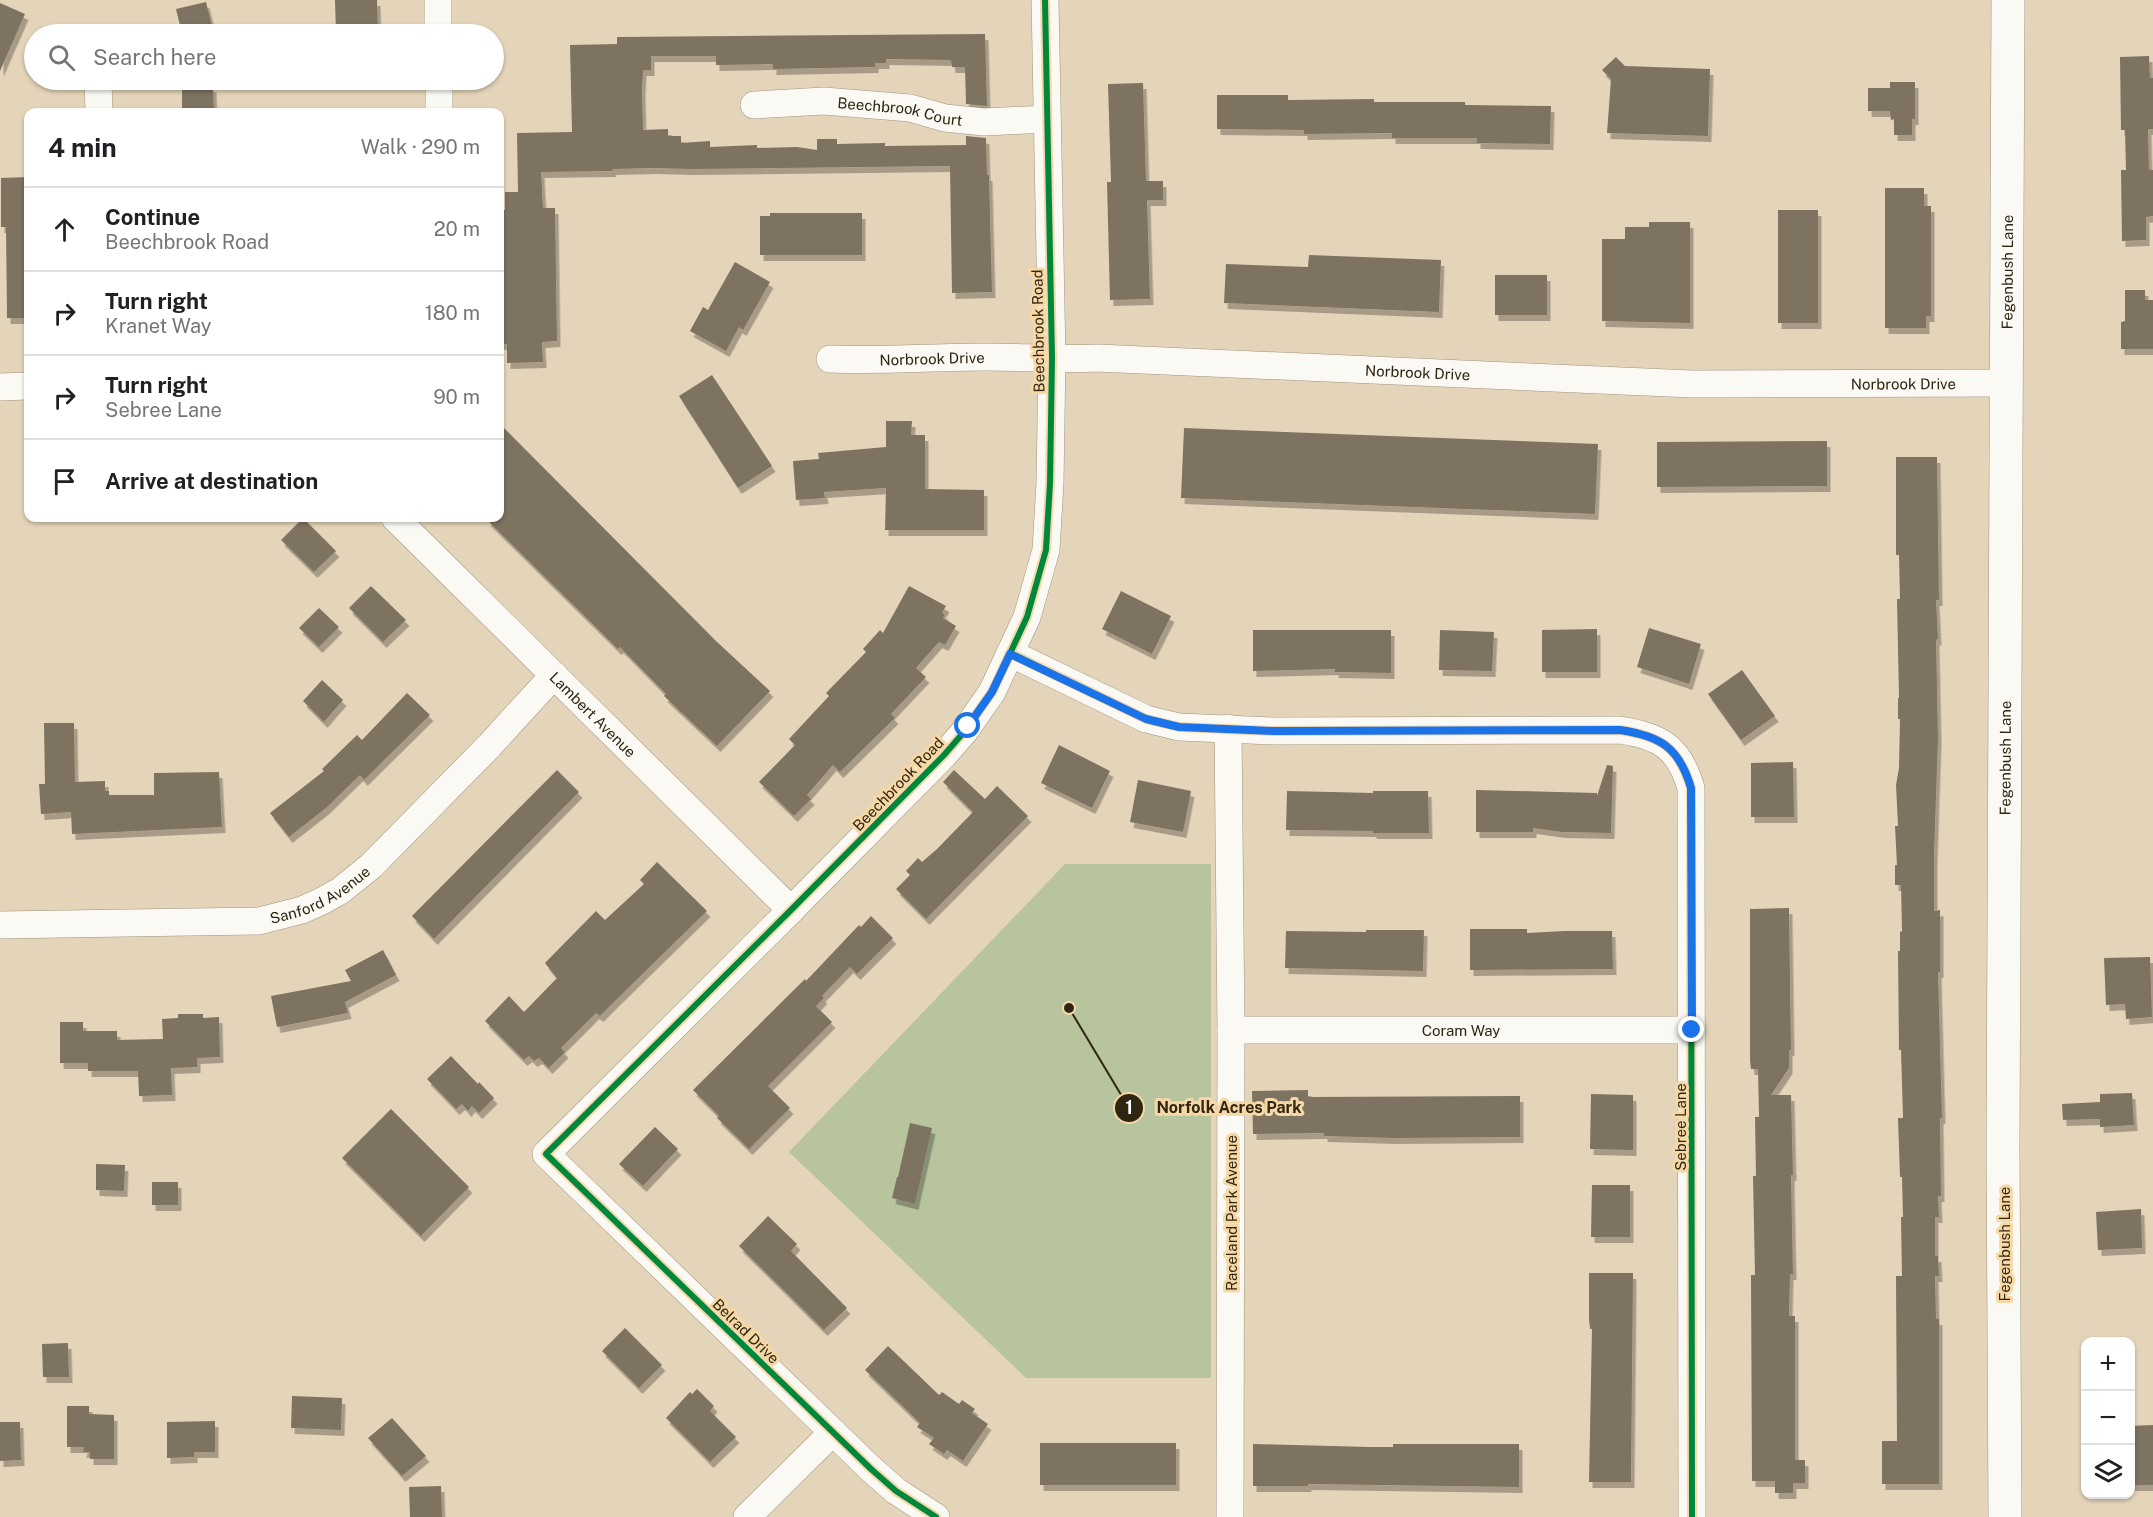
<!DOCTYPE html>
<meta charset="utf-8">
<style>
:root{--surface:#fff;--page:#f6f6f6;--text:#202124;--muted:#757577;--line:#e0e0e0}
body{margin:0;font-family:"Public Sans",sans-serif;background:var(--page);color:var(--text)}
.controls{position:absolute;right:18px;bottom:18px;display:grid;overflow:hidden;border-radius:12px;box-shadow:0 2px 4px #0004}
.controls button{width:54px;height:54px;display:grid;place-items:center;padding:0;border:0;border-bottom:2px solid var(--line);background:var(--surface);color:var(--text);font:30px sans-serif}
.stop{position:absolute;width:18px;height:18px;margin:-14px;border:4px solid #1a73e8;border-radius:50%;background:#fff}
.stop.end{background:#1a73e8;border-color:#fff;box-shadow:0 2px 6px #0008}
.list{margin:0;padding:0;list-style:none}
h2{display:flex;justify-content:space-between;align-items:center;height:78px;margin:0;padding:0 24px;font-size:26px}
h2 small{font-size:20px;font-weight:400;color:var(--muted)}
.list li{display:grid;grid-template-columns:39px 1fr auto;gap:18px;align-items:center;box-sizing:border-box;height:84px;padding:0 24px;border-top:2px solid var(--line)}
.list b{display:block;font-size:22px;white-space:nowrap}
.list p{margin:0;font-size:20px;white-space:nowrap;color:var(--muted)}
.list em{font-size:20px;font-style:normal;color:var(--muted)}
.icon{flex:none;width:33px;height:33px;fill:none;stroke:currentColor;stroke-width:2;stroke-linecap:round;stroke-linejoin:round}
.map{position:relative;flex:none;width:2153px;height:1517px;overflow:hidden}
.search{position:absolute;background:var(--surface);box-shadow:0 2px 4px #0004;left:24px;top:24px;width:480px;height:66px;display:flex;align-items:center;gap:15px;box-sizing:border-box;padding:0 21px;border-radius:33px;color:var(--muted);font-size:22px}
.panel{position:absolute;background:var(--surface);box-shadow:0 2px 4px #0004;left:24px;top:108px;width:480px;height:414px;border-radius:12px}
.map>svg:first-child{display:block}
</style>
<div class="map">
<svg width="2153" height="1517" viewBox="0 0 2153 1517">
<defs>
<filter id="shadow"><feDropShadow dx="3.5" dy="6" stdDeviation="0" flood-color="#0004"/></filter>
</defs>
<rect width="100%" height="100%" fill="#e4d4b9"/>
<!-- green -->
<polygon fill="#b7c49e" points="1065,864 1211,864 1211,1378 1026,1378 789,1152"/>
<!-- building -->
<g fill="#7e7360" filter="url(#shadow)">
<polygon points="335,0 377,0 378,34 336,34"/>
<polygon points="206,2 214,34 182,34 176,9"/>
<polygon points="0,3 25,14 0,71"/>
<polygon points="985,34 987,106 966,104 965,67 952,67 951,60 886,59 886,63 875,63 875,67 773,69 773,64 716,65 716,56 651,56 651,70 643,70 642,90 643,130 668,129 668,136 681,136 681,143 710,141 710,147 757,145 757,148 797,147 817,150 817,139 837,139 837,144 885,143 885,146 966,145 966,136 986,138 987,175 989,175 992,292 952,293 950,166 690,169 654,168 612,169 613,171 541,172 543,208 555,208 557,341 542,342 543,362 507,363 507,344 500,344 500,210 505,210 505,192 518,192 517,133 572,132 570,45 617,44 617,37"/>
<polygon points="2149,56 2150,78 2153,78 2153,129 2148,129 2149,170 2153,170 2153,216 2146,217 2146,240 2122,241 2121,170 2126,170 2125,130 2121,130 2120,57"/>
<polygon points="1616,57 1625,66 1710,69 1708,136 1607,133 1611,79 1602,70"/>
<polygon points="1890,82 1915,82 1915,119 1912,119 1912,135 1894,135 1894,119 1891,120 1890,111 1868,111 1868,88 1890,88"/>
<polygon points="1143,83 1146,181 1163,181 1163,200 1147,200 1150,299 1110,300 1107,182 1111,182 1108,84"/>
<polygon points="213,86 214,112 182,112 182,87"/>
<polygon points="1217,95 1288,95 1288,100 1374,99 1374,102 1465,102 1465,105 1551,106 1550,144 1477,143 1477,138 1392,138 1392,133 1304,134 1304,130 1217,129"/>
<polygon points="28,177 28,318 7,318 6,227 1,227 1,178"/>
<polygon points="1885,188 1924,188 1924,206 1931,206 1931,316 1926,316 1926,328 1885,328"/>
<rect x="1778" y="210" width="40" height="113"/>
<polygon points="770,213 862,213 862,255 760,255 760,216 770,216"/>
<polygon points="1649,222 1690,222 1690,323 1602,321 1602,239 1625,239 1625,227 1649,227"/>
<polygon points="1309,255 1441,260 1439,312 1224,303 1226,264 1308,267"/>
<polygon points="735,262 770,282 743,330 739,327 726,351 690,331 703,307 708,310"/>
<rect x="1495" y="275" width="52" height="40"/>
<polygon points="2125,290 2145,290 2145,300 2153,300 2153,349 2121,349 2121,322 2125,321"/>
<polygon points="712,375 772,466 738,488 679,396"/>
<polygon points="886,421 912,421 911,435 925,435 925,489 984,490 984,530 885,530 886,488 824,492 825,498 796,500 793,461 819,459 818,453 886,447"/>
<polygon points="500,424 716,641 770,691 717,746 664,696 666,694 620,647 618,649 487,520 489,518 500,518"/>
<polygon points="1184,428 1598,444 1595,514 1181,498"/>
<polygon points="1827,441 1827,486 1657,487 1657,442"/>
<polygon points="1896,457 1937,457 1939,600 1936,600 1938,639 1936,640 1938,738 1934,856 1934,911 1940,910 1940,972 1938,972 1942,1118 1940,1118 1941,1196 1938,1196 1939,1217 1935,1217 1935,1256 1938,1256 1939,1276 1935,1276 1936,1319 1939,1319 1939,1484 1882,1484 1882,1441 1897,1441 1896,1276 1902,1276 1901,1217 1903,1217 1902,1177 1900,1177 1898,1118 1903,1118 1901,1050 1899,1050 1898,951 1900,951 1900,932 1902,931 1901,885 1895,885 1895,865 1897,865 1895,826 1898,826 1896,785 1899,768 1900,719 1898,719 1898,698 1899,698 1897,599 1900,599 1899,555 1896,555"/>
<polygon points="303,518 336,551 314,572 281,540"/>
<polygon points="371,586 406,620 383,642 349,608"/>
<polygon points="909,586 946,606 942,613 945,614 943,618 956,626 945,645 939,642 916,668 926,677 891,714 895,718 840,772 833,765 807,795 811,799 794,816 759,782 795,745 789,739 829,696 826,693 866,652 863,649 880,630 883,633"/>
<polygon points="1121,591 1171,616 1152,654 1102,629"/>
<polygon points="319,608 339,627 319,647 299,628"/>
<polygon points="1649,628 1701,644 1689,684 1637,667"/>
<polygon points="1597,629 1597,672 1542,672 1542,630"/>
<polygon points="1253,630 1391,630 1391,673 1335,672 1335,669 1253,671"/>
<polygon points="1440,630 1494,632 1492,671 1439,670"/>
<polygon points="1742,670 1775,716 1741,740 1708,694"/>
<polygon points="322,680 343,700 324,722 303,701"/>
<polygon points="407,693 430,715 364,780 360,775 326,808 289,837 270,813 324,771 322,769 357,735 362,740"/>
<polygon points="44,723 74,723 75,782 105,781 105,791 109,791 109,795 154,795 154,773 219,772 222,827 72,834 71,812 41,814 39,784 45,784"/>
<polygon points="1059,745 1110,771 1092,808 1041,783"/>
<polygon points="1793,762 1794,817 1751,817 1751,763"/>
<polygon points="1607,765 1613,766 1611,833 1562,832 1533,828 1533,832 1476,832 1476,790 1597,793 1597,796"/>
<polygon points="557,770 579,792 434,939 412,916"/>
<polygon points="954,770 985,799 997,786 1028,816 926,919 896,889 910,875 906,871 918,858 922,862 937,849 973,812 943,782"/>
<polygon points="1138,780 1191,791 1183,832 1130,822"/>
<polygon points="1287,791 1373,793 1373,791 1428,791 1429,833 1373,833 1373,831 1286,830"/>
<polygon points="657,862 707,911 618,998 600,1016 596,1013 561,1048 565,1052 549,1068 539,1058 534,1061 529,1056 524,1060 485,1021 509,996 524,1012 557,978 545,963 596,911 605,920 644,884 640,880"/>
<polygon points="1789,908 1791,1050 1789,1050 1789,1068 1771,1095 1791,1095 1793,1175 1791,1175 1793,1274 1790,1274 1789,1316 1795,1316 1795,1460 1805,1460 1805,1483 1793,1483 1793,1493 1775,1493 1775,1481 1752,1481 1751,1275 1755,1275 1753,1176 1756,1176 1755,1117 1759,1117 1758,1069 1751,1069 1750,1060 1750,909"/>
<polygon points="871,916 893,938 857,974 850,967 822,996 824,998 816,1006 832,1022 768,1086 790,1108 749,1149 717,1118 719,1116 693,1090 805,979 806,981 859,925 861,927"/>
<polygon points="1470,929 1527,929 1527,933 1564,931 1612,931 1613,969 1470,970"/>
<polygon points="1366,930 1424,930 1423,971 1285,968 1286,931 1366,932"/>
<polygon points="383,950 396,975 345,1002 348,1013 277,1027 271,996 351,981 345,970"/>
<polygon points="2150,957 2152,1017 2126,1019 2125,1004 2106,1005 2104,958"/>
<polygon points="178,1014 203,1014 203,1018 219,1017 220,1057 197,1058 197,1067 171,1068 172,1095 139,1096 138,1071 88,1071 88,1063 60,1063 60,1022 83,1022 83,1031 117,1031 117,1040 163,1039 162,1019 178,1018"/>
<polygon points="451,1056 478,1084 479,1082 494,1098 479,1113 472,1106 468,1111 462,1104 456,1109 427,1079"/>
<polygon points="1308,1090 1308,1097 1520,1096 1520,1137 1394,1138 1324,1136 1324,1133 1253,1134 1252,1091"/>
<polygon points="2132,1093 2134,1125 2100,1127 2100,1119 2063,1120 2062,1104 2100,1102 2100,1094"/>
<polygon points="1591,1094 1633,1095 1633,1150 1590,1149"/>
<polygon points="391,1109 469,1187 421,1236 342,1158"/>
<polygon points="910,1123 932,1128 915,1204 892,1198 897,1177 898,1177"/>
<polygon points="655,1127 678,1149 643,1186 619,1164"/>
<polygon points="96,1164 125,1165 124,1191 96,1190"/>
<rect x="152" y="1182" width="26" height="23"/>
<polygon points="1592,1185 1630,1185 1630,1237 1591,1237"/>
<polygon points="2141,1209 2142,1248 2098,1250 2096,1212"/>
<polygon points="768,1216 797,1244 791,1251 847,1308 824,1330 739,1246"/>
<polygon points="1589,1273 1633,1273 1631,1482 1589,1482 1592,1329 1590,1329 1589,1319"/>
<polygon points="625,1328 662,1365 639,1388 602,1351"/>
<polygon points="68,1343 69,1377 43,1377 42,1344"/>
<polygon points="888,1346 939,1395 942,1392 959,1404 962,1400 975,1409 972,1413 988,1424 963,1461 947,1450 944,1454 929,1444 934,1438 917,1427 920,1423 865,1370"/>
<polygon points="697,1389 714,1406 710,1411 736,1437 710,1462 666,1418 690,1392 692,1394"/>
<polygon points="292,1396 342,1398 341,1430 291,1428"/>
<polygon points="67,1406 89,1406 89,1414 114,1415 114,1459 90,1459 90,1452 83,1452 84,1447 67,1447"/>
<polygon points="392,1418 426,1456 402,1476 368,1438"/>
<polygon points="215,1421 215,1452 194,1452 194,1457 167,1458 167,1422"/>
<polygon points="0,1422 20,1422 21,1460 0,1461"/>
<polygon points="2153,1425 2153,1485 2130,1485 2130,1426"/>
<rect x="1040" y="1443" width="136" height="42"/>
<polygon points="1253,1444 1369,1447 1393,1447 1393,1444 1519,1444 1519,1487 1308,1484 1308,1486 1253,1486"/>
<polygon points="441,1486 442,1517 410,1517 409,1487"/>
</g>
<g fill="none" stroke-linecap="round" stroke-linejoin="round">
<!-- minor casing -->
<g stroke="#a1947f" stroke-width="28">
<g id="minor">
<polyline points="438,0 438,34"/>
<polyline points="98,80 99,112"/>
<polyline points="439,80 439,112"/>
<path id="s1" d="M754 105 824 101 910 108 945 118 984 122 1047 119"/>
<path id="s2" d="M830 359C882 361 935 357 987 357 1023 357 1060 360 1097 358L1692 384 2006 383"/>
<polyline points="0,387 28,386"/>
<path id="s3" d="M395 518 791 910"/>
<path d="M1010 653 1146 719 1179 727 1274 731 1620 730C1660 736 1679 747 1691 788L1692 1517"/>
<polyline points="1228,728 1231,1030 1230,1517"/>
<path id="s4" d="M0 925 259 921 302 910 320 902 340 891 371 866 490 745 554 675"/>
<path id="s5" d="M1231 1030H1692"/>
<polyline points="747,1517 833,1432"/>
<polyline points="936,1517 896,1491 871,1469 546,1154 791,910 944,755 964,732 992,692 1027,617 1046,550 1050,483 1052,358 1045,0"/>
</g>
</g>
<!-- secondary casing -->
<g stroke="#a1947f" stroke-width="34">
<g id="secondary">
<path id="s6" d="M2005 1517 2003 1149 2008 0"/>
</g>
</g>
<!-- minor -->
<use href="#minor" stroke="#fbf9f4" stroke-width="27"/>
<!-- secondary -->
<use href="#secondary" stroke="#fbf9f4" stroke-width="33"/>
<!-- cycleway casing -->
<g stroke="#f6d8a7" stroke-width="10">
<g id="cycleway">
<path d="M1010 653 1146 719 1179 727 1274 731 1620 730C1660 736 1679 747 1691 788L1692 1517"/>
<polyline points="936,1517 896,1491 871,1469 546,1154 791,910 944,755 964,732 992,692 1027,617 1046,550 1050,483 1052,358 1045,0"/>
</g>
</g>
<!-- cycleway -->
<use href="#cycleway" stroke="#00873e" stroke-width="6"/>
</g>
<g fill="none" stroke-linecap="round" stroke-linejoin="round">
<!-- route -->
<path stroke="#1a73e8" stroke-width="8" d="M968 726 992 692 1010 654 1146 719 1179 727 1274 731 1620 730C1660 736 1679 747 1691 788L1692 1030"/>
</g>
<g text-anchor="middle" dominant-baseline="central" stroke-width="6" stroke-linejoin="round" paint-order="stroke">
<!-- street labels -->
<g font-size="15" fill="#302511" stroke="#f6d8a7">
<text stroke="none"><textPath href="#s1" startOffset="147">Beechbrook Court</textPath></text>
<text stroke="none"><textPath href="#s6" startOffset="1245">Fegenbush Lane</textPath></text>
<text transform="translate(1038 331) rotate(-91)">Beechbrook Road</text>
<text stroke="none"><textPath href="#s2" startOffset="102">Norbrook Drive</textPath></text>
<text stroke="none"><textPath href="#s2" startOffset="588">Norbrook Drive</textPath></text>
<text stroke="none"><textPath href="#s2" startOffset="1074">Norbrook Drive</textPath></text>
<text stroke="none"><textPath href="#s3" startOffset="279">Lambert Avenue</textPath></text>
<text stroke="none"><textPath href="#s6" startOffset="759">Fegenbush Lane</textPath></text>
<text transform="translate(898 784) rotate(-46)">Beechbrook Road</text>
<text stroke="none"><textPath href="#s4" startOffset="326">Sanford Avenue</textPath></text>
<text stroke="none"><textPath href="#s5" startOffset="230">Coram Way</textPath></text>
<text transform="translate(1680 1127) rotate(-90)">Sebree Lane</text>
<text transform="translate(1231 1213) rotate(-90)">Raceland Park Avenue</text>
<text transform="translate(2004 1244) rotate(-90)">Fegenbush Lane</text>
<text transform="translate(746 1331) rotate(44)">Belrad Drive</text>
</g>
</g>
<!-- callouts -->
<path fill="none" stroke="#302511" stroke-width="2" d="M1069 1008L1129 1108"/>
<g fill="#302511" stroke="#f6d8a7" stroke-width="2">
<circle cx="1069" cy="1008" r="6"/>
<circle cx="1129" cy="1108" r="15"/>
</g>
<g font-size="18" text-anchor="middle" font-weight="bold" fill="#fff">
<text x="1129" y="1114">1</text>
</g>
<g font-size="16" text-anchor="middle" font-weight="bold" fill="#302511" stroke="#f6d8a7" stroke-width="6" stroke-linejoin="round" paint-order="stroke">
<text x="1229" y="1113">Norfolk Acres Park</text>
</g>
</svg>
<div class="controls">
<button>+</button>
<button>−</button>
<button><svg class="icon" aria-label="layers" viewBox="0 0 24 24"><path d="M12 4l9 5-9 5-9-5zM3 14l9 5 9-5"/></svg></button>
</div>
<div class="stop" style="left:968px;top:726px"></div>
<div class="stop end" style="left:1692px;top:1030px"></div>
<div class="search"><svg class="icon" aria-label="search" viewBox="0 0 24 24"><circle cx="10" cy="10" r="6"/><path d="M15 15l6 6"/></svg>Search here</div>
<section class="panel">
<h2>4 min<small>Walk · 290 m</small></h2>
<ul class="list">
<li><svg class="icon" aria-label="ahead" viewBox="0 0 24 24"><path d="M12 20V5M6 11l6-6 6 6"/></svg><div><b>Continue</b><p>Beechbrook Road</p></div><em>20 m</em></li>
<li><svg class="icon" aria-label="right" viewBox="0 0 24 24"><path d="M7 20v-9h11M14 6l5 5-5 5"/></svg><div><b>Turn right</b><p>Kranet Way</p></div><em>180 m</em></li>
<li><svg class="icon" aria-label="right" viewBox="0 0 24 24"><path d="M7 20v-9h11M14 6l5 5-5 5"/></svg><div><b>Turn right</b><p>Sebree Lane</p></div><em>90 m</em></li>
<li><svg class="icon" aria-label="arrive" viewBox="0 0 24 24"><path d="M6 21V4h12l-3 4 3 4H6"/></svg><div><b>Arrive at destination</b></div></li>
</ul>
</section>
</div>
